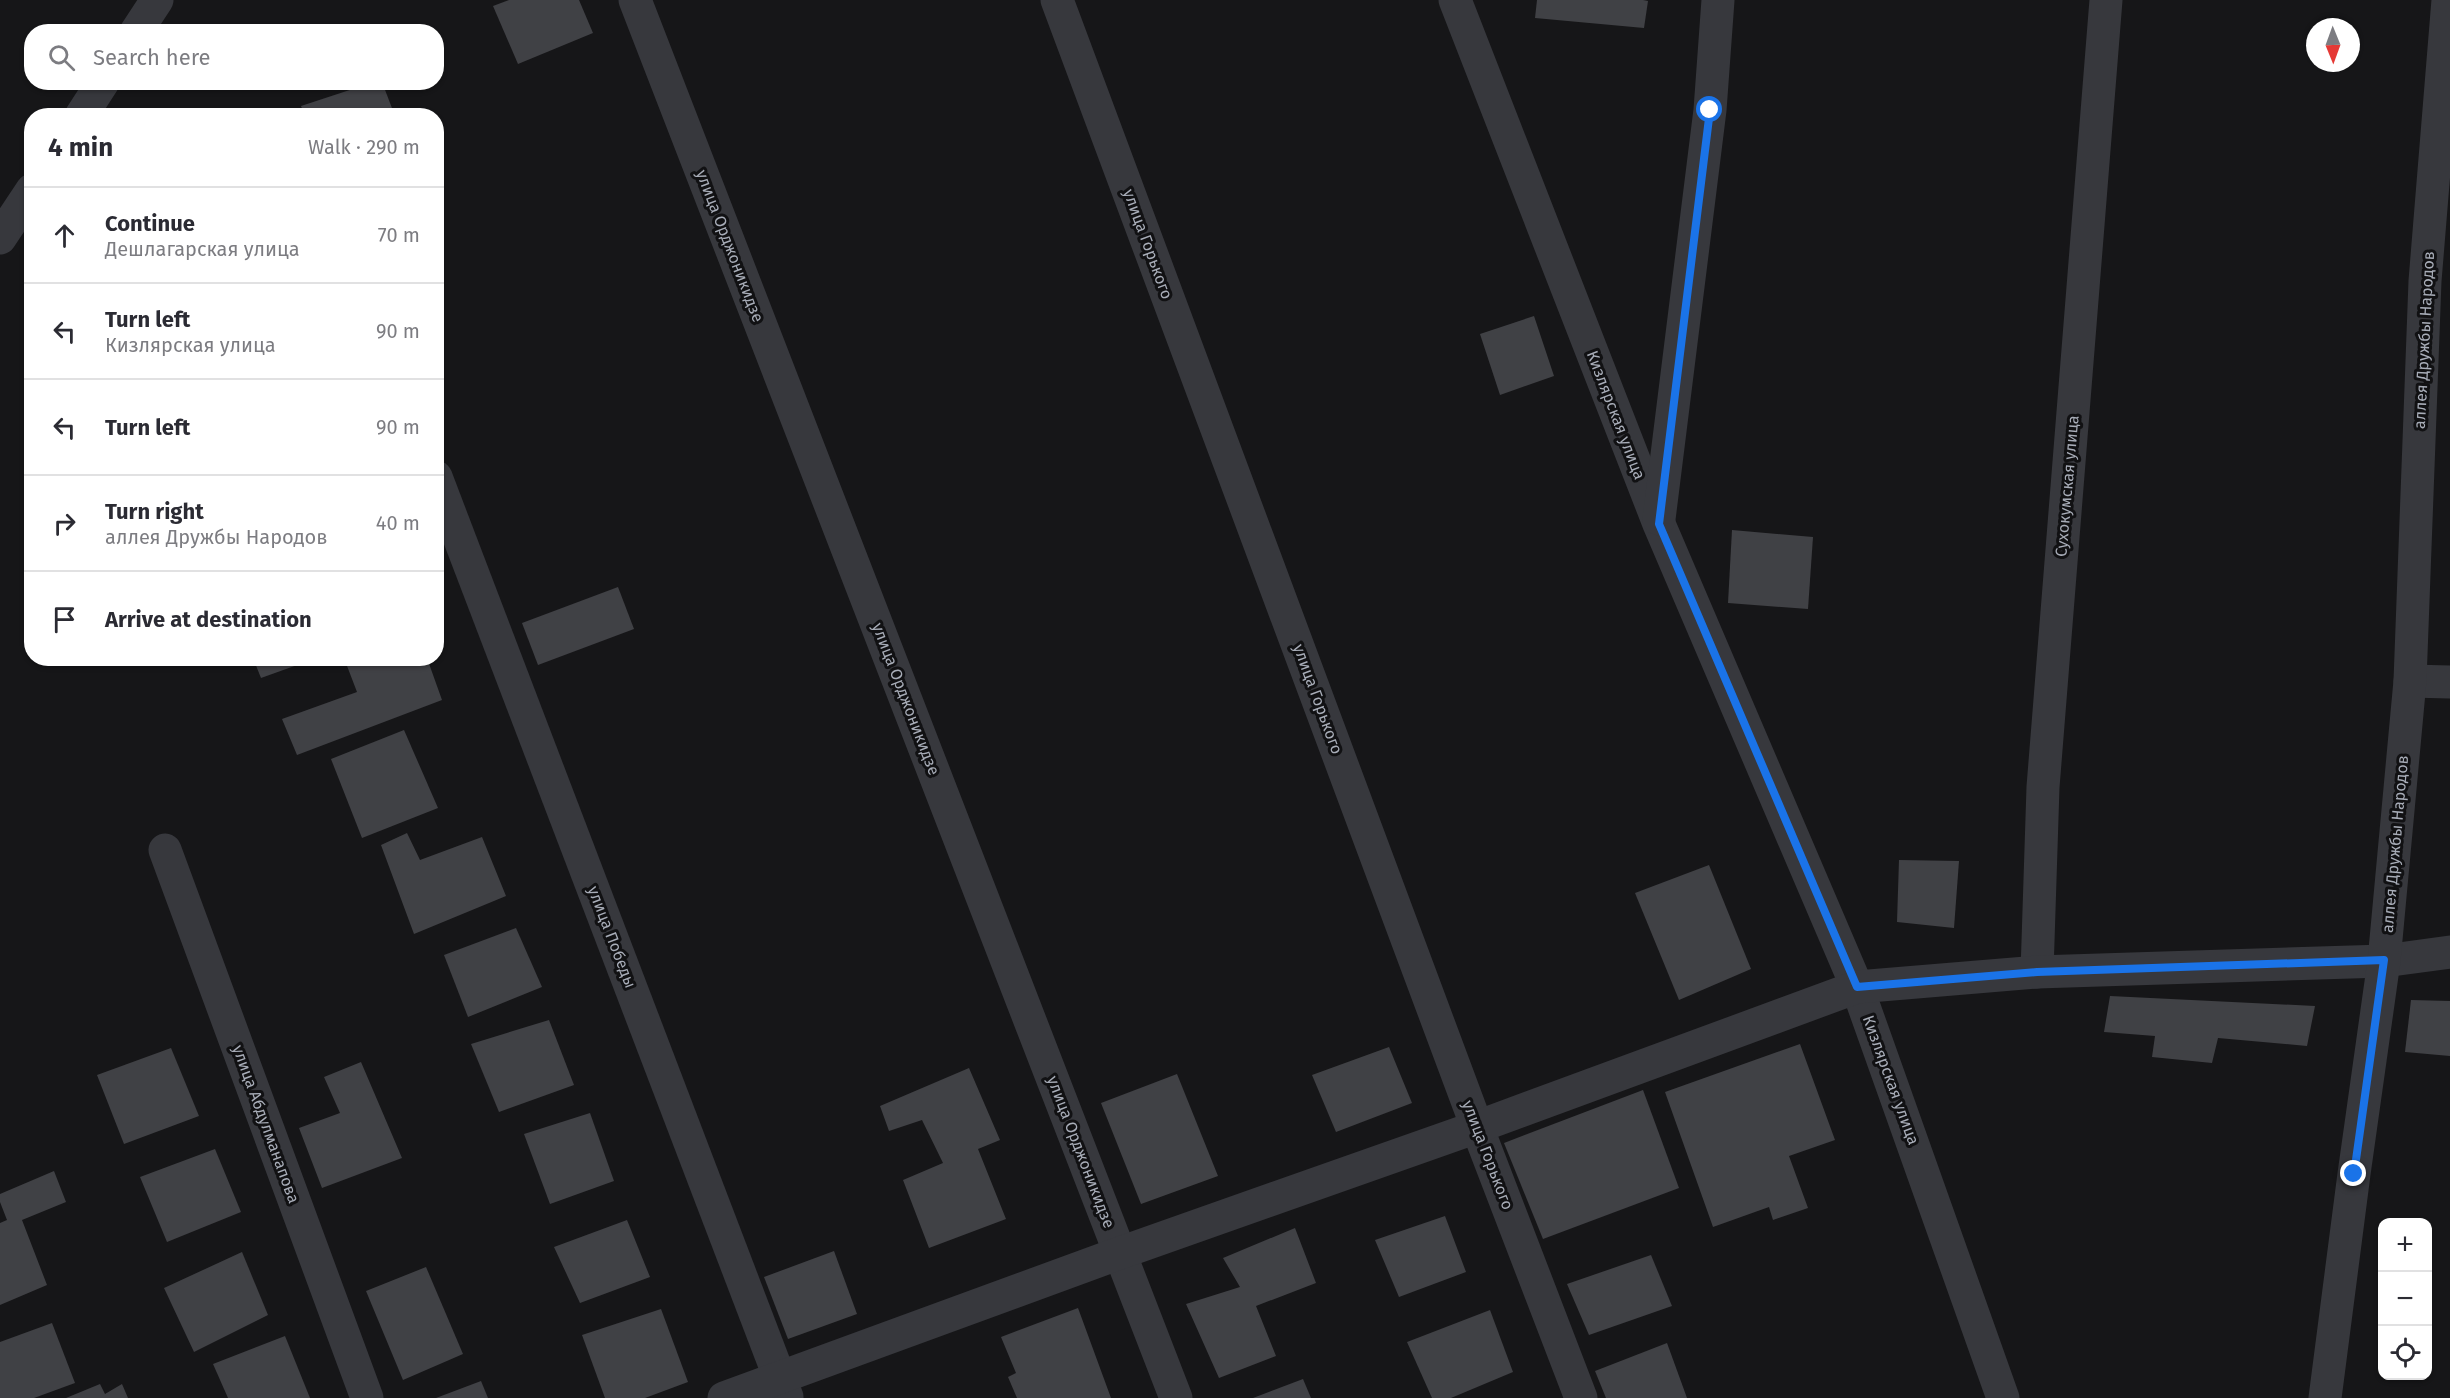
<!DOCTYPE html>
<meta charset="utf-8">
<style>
:root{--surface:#fff;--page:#f2f2f3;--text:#2b2b33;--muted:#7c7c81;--line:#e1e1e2}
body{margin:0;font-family:"Fira Sans",sans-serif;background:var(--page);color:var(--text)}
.controls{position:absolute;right:18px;bottom:18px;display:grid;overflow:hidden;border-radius:12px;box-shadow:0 2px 4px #0004}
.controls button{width:54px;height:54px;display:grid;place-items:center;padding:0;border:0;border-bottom:2px solid var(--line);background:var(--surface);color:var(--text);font:30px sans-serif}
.compass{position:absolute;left:2306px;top:18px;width:54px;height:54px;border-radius:50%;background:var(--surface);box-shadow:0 2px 4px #0004;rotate:179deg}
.stop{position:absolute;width:18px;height:18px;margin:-14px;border:4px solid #1a73e8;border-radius:50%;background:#fff}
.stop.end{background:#1a73e8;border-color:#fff;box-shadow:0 2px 6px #0008}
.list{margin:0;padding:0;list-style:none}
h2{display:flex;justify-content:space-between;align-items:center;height:78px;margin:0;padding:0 24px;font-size:26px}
h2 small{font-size:20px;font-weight:400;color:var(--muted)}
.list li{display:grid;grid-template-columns:39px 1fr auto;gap:18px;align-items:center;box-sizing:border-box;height:96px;padding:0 24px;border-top:2px solid var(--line)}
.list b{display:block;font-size:22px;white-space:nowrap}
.list p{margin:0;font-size:20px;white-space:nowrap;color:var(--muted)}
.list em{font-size:20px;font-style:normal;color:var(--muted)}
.icon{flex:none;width:33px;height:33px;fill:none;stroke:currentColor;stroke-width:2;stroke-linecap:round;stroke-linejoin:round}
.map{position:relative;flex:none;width:2450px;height:1398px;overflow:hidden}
.search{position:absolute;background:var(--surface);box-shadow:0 2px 4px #0004;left:24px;top:24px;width:420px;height:66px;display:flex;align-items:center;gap:15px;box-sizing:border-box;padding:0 21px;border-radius:24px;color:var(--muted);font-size:22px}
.panel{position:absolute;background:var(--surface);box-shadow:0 2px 4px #0004;left:24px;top:108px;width:420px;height:558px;border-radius:24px}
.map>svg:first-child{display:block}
</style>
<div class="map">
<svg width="2450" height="1398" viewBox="0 0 2450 1398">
<rect width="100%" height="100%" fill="#161618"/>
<!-- building -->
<g fill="#404145">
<polygon points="509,0 579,0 593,33 518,64 493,6"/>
<polygon points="1537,0 1643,0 1648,1 1644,28 1535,18"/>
<polygon points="374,82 382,82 395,116 305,116 301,106"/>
<polygon points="1534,316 1554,376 1500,395 1480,334"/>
<polygon points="1732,530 1813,537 1808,609 1728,603"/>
<polygon points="618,587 634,629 538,665 522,623"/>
<polygon points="253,658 314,658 314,659 261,678"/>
<polygon points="344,658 427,658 442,700 297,755 282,719 357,692"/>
<polygon points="404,730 438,808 362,838 331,759"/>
<polygon points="407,833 420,860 482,837 506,896 414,934 381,845"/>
<polygon points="1899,860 1959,861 1954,928 1897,922"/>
<polygon points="1709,865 1751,969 1679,1000 1635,893"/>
<polygon points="516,928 542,987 468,1017 444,955"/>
<polygon points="2110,996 2315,1006 2307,1046 2218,1038 2212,1063 2152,1057 2155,1036 2104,1032"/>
<polygon points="2411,1000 2450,1001 2450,1056 2405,1052"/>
<polygon points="549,1020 574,1085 499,1112 471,1044"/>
<polygon points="1800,1044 1835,1140 1789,1156 1808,1208 1773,1220 1769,1207 1713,1227 1665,1092"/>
<polygon points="1389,1047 1412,1103 1336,1132 1312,1075"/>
<polygon points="171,1048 199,1116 124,1144 97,1075"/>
<polygon points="361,1062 402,1158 322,1188 299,1128 340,1113 324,1077"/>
<polygon points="969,1068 1000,1140 978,1149 1006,1219 929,1248 903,1180 943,1163 922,1120 889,1131 880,1106"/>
<polygon points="1177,1074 1218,1176 1141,1204 1101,1103"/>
<polygon points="1643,1090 1679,1188 1543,1239 1504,1143"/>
<polygon points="590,1113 614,1181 550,1204 524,1134"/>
<polygon points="215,1149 241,1212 167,1242 140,1177"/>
<polygon points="54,1171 66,1202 22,1220 47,1285 0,1305 0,1223 7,1220 0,1202 0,1194"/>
<polygon points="1445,1216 1466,1272 1399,1297 1375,1240"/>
<polygon points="627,1220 650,1277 580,1303 554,1247"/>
<polygon points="1295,1228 1316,1283 1256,1306 1276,1356 1219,1378 1186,1304 1240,1287 1223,1258"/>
<polygon points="834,1251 857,1314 788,1339 764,1277"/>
<polygon points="242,1252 268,1315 194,1352 164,1288"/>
<polygon points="1651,1255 1672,1306 1589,1335 1567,1284"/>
<polygon points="426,1267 463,1354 403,1380 366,1291"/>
<polygon points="1078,1308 1111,1398 1017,1398 1008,1377 1016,1373 1001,1337"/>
<polygon points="661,1309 688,1382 645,1398 605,1398 582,1335"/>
<polygon points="1490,1310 1513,1372 1451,1398 1432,1398 1407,1342"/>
<polygon points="52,1323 75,1383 34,1398 0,1398 0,1342"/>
<polygon points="285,1336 310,1398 228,1398 213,1364"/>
<polygon points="1667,1343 1687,1398 1606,1398 1595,1371"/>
<polygon points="1303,1379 1311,1398 1253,1398"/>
<polygon points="481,1381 488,1398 436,1398"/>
<polygon points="100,1384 105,1394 122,1384 128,1398 66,1398"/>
</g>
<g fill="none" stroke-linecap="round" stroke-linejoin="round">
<!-- minor -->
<g stroke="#37383d" stroke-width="33">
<polyline points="635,0 1176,1398"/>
<polyline points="1057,0 1477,1127 1581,1398"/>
<polyline points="1455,0 1659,524 1857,987 2003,1398"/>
<polyline points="136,32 157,0"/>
<polyline points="81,116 103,82"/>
<polyline points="0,238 32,190"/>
<polyline points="436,477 787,1397"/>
<polyline points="1659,519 1710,110 1718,0"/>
<polyline points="2410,681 2450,682"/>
<polyline points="165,850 367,1398"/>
<polyline points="2037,972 2043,787 2106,0"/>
<polyline points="724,1398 1120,1253 1477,1127 1857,987 2037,972 2384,961 2450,952"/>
<polyline points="2325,1398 2354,1174 2384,961 2410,681 2425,281 2448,0"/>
</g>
</g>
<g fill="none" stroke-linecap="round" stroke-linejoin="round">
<!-- route -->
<polyline stroke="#1a73e8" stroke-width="8" points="1710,110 1659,524 1857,987 2037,972 2384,960 2354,1174"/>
</g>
<g text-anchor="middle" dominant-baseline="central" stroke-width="6" stroke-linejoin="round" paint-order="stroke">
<!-- street labels -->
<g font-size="16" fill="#a8adb8" stroke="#111113">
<text transform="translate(1148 244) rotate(70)">улица Горького</text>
<text transform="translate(730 246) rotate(69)">улица Орджоникидзе</text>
<text transform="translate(2424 340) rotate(-87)">аллея Дружбы Народов</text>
<text transform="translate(1616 415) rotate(69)">Кизлярская улица</text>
<text transform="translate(2067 486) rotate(-85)">Сухокумская улица</text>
<text transform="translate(906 699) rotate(69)">улица Орджоникидзе</text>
<text transform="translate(1318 699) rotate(70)">улица Горького</text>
<text transform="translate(2395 844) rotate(-85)">аллея Дружбы Народов</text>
<text transform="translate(612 937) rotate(69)">улица Победы</text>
<text transform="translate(1891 1080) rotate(70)">Кизлярская улица</text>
<text transform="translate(266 1124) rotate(70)">улица Абдулманапова</text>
<text transform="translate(1081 1152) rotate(69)">улица Орджоникидзе</text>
<text transform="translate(1488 1155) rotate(69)">улица Горького</text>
</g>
</g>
</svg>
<div class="controls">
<button>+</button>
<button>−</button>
<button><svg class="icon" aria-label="locate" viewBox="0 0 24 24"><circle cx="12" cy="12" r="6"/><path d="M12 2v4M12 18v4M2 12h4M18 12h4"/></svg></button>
</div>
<svg class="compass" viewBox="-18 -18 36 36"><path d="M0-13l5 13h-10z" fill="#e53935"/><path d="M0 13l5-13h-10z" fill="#7c7c81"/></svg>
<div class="stop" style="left:1710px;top:110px"></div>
<div class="stop end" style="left:2354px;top:1174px"></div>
<div class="search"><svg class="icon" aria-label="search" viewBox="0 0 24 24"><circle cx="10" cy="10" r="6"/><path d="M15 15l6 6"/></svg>Search here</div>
<section class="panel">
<h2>4 min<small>Walk · 290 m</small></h2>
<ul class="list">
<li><svg class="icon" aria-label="ahead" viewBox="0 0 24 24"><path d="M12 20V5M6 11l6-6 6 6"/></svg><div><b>Continue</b><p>Дешлагарская улица</p></div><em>70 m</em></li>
<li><svg class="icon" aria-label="left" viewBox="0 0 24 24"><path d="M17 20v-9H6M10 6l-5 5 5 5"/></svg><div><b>Turn left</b><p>Кизлярская улица</p></div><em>90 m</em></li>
<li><svg class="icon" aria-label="left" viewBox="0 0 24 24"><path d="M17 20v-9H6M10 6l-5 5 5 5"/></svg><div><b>Turn left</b></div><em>90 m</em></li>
<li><svg class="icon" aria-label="right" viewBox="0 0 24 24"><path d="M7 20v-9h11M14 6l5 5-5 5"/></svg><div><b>Turn right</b><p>аллея Дружбы Народов</p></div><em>40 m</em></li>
<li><svg class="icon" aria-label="arrive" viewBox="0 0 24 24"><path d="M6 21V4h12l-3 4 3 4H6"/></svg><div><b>Arrive at destination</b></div></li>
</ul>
</section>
</div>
